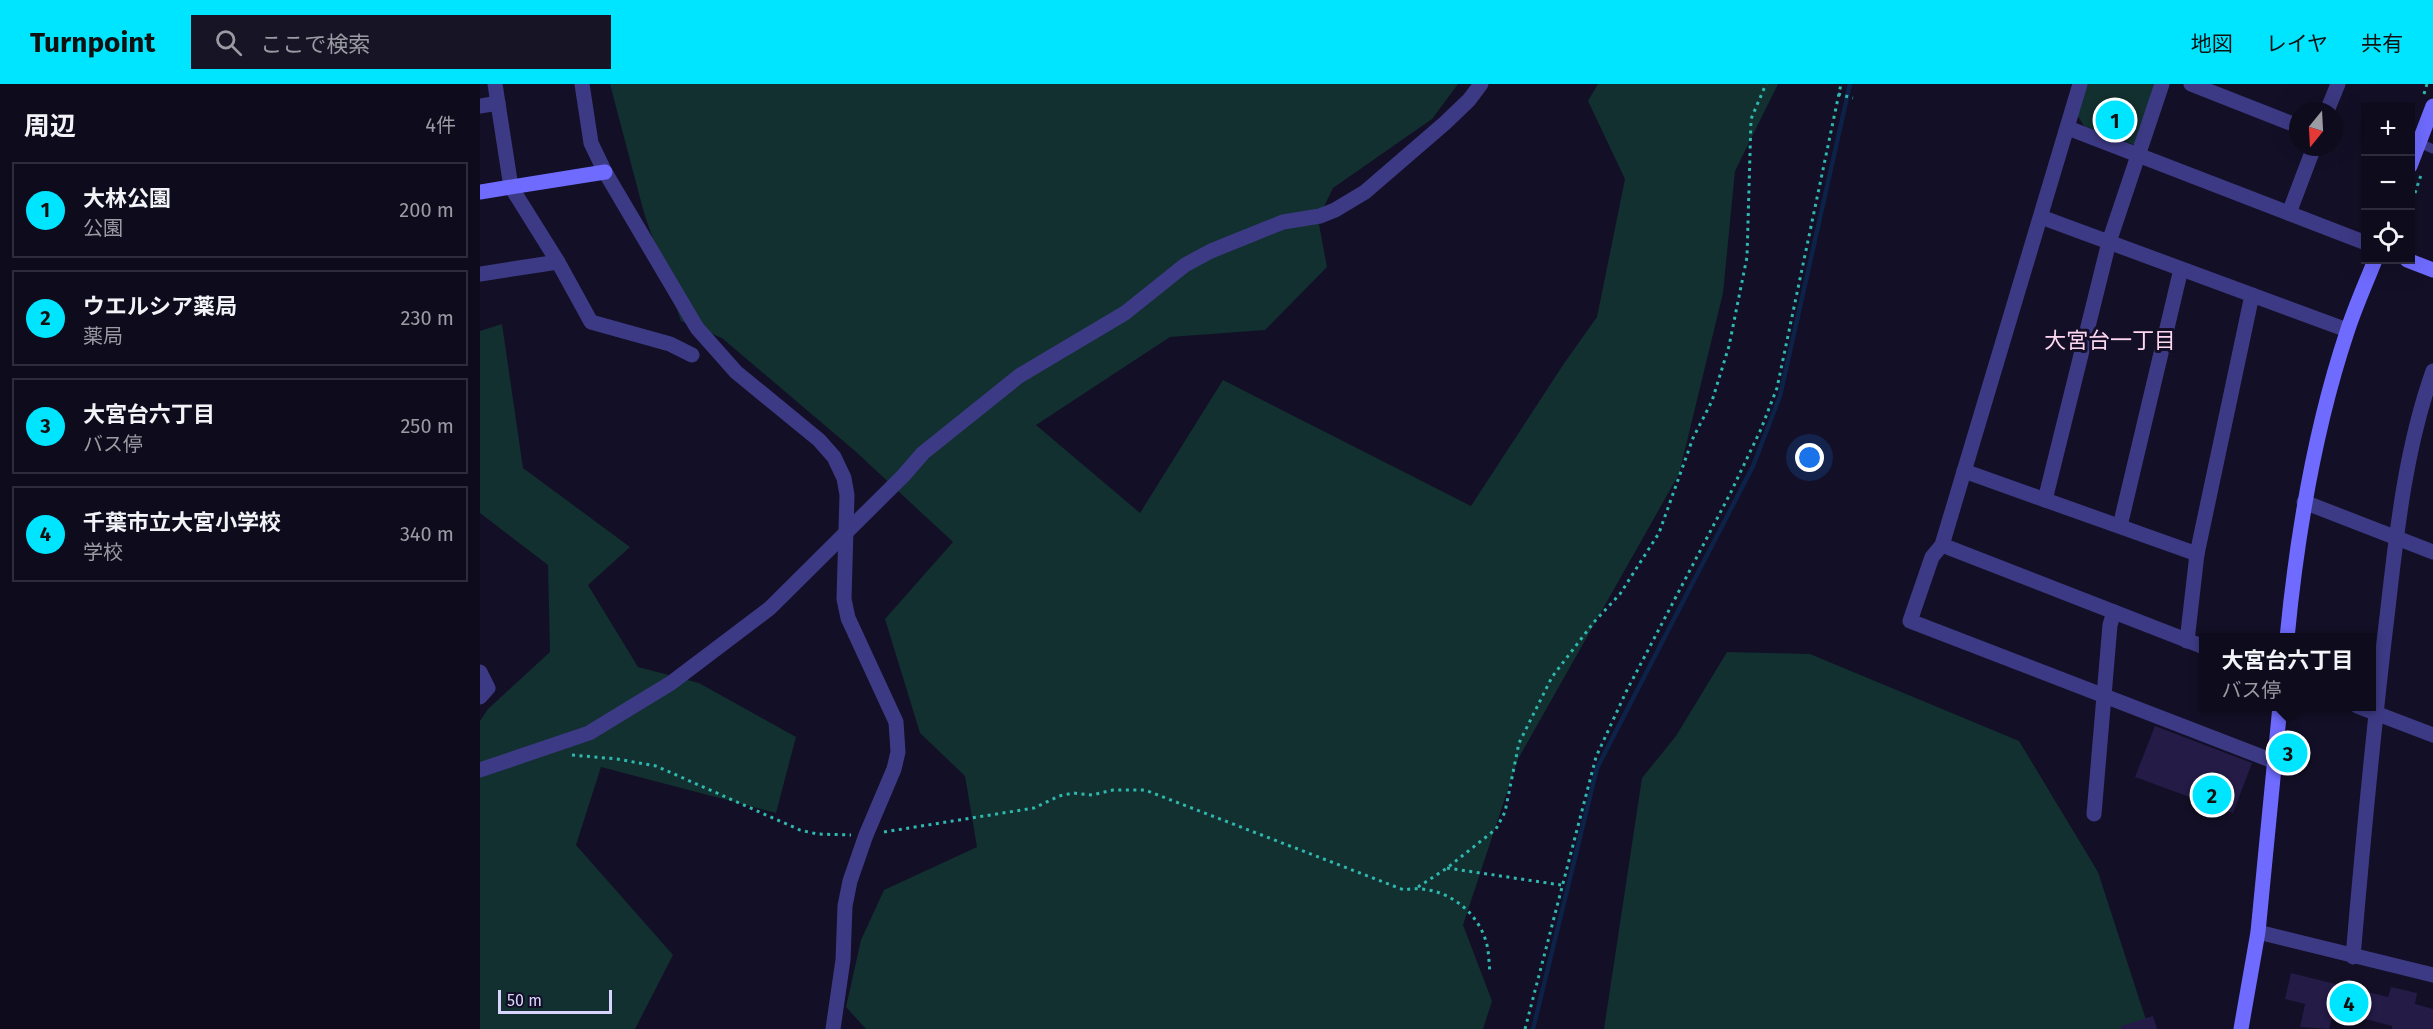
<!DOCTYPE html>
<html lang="ja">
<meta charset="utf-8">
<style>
:root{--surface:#0e0b1c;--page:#171425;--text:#f1f3f6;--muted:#9b9ba3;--line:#2e2b3b;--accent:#00e5ff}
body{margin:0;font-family:"Fira Sans","Noto Sans JP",sans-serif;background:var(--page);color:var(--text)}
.controls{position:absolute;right:18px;top:18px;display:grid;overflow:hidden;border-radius:0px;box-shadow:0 6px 24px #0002}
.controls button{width:54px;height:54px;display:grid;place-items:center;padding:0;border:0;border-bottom:2px solid var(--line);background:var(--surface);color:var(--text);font:30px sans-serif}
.compass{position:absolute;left:1809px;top:18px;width:54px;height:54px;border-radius:50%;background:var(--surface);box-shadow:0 6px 24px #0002;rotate:198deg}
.scale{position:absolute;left:18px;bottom:15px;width:114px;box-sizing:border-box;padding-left:6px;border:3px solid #d9d4ff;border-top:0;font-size:16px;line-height:21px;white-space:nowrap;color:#d9d4ff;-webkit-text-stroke:4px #130f26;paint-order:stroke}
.you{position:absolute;left:1330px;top:374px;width:21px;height:21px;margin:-15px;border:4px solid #fff;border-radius:50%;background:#1a73e8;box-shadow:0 0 0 9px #1a73e833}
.badge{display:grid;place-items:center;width:39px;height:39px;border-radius:50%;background:var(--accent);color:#111;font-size:20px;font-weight:700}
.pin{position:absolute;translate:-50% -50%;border:3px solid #fff;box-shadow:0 2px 6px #0006}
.popup{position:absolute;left:1719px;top:549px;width:177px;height:78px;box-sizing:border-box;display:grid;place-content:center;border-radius:0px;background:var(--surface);filter:drop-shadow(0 2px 4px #0005);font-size:20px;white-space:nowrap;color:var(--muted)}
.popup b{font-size:22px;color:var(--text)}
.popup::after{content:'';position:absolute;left:50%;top:100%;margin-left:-12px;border:12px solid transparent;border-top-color:var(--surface)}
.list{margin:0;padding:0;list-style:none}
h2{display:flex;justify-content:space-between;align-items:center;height:78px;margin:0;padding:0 24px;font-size:26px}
h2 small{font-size:20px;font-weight:400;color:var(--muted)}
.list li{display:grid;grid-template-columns:39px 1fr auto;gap:18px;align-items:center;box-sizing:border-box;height:96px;margin:0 12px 12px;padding:0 12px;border:2px solid var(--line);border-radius:0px}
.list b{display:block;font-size:22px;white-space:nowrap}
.list p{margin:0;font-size:20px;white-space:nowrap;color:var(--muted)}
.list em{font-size:20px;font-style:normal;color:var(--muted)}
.icon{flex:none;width:33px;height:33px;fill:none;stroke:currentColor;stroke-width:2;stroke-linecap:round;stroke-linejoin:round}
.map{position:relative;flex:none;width:1953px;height:945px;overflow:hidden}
header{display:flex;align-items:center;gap:36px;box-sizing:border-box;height:84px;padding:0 30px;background:var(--accent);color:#111}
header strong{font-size:28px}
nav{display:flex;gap:33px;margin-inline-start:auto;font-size:21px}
.search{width:420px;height:54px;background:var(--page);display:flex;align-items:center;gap:15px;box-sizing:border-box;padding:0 21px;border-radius:0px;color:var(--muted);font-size:22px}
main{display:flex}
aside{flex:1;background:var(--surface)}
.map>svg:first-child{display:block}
</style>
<header>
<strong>Turnpoint</strong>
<div class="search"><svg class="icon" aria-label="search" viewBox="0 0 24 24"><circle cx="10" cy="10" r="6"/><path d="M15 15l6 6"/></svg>ここで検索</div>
<nav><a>地図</a><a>レイヤ</a><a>共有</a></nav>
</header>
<main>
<aside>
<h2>周辺<small>4件</small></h2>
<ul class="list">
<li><span class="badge">1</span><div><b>大林公園</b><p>公園</p></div><em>200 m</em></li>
<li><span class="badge">2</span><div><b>ウエルシア薬局</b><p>薬局</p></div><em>230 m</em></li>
<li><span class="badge">3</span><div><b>大宮台六丁目</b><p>バス停</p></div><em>250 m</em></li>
<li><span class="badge">4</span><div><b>千葉市立大宮小学校</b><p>学校</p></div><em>340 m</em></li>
</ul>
</aside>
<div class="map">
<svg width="1953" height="945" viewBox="0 0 1953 945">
<rect width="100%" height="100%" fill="#130f26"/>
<!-- green -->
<g fill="#12302f">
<polygon points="130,0 978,0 952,35 853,104 838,135 847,183 785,246 690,253 556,341 660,429 743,296 991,422 1085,278 1117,233 1145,95 1108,17 1118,0 1298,0 1255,87 1243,209 1199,390 1038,675 983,841 1012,917 1003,945 386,945 366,923 381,856 404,806 497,763 485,692 440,649 405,535 473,458 375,367 242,254 201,237 164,129"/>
<polygon points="1605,0 1683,0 1655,61 1604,42 1596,29"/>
<polygon points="22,240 43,384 150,463 108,501 158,583 219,599 316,653 296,729 121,683 96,761 193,871 155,945 0,945 0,637 8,625 70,568 68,481 0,429 0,247"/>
<polygon points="1247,568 1330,570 1539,657 1618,788 1667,939 1651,945 1124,945 1162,694 1196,652"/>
</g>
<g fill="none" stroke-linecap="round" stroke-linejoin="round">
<!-- stream -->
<polyline stroke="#0c2248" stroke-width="4.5" points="1053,945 1117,684 1273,382 1300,312 1370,0"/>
</g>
<!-- building -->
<g fill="#241b47">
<polygon points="1675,642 1772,679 1753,729 1655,693"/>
<polygon points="1811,889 1908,913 1911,903 1937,909 1935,920 1953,925 1953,945 1912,945 1912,942 1854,927 1849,945 1820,943 1825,920 1805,915"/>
<polygon points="1673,932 1677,945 1641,945 1641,942"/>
</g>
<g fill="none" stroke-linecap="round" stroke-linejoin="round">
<!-- path -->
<g stroke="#2fb8b0" stroke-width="3" stroke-dasharray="3 4.5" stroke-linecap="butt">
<polyline points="1358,10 1373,14"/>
<polyline points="1944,10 1947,0"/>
<polyline points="1935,109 1941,91"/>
<polyline points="92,671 137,675 176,682 320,746 337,750 371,751"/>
<path d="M404 748 554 724 579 712 593 709 612 711 633 706H665L924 806C960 799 998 824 1007 861 1009 870 1009 880 1010 889"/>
<polyline points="967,784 1081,801"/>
<polyline points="938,803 967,784 1016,745 1025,728 1039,659 1072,593 1114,538 1140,510 1179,449 1213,354 1232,317 1249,262 1267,173 1271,35 1286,0"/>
<polyline points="1045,945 1116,673 1146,608 1251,408 1281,345 1297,304 1361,0"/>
</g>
<!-- lane -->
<polyline stroke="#3d3a85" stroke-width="9" points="1939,59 1953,65"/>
<!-- street -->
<g stroke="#3d3a85" stroke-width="15">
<polyline points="15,0 31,103 78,178 111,238 190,260 212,271"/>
<polyline points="102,0 111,59 125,88 217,244 256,288 339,356 354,373 364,394 367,411 364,515 368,534 416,638 418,668 414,685 386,751 370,797 365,822 363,876 353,945"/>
<polyline points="1600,0 1462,461 1452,473 1430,537 1793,677"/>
<polyline points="1711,0 1818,42"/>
<polyline points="0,22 18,19"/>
<polyline points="1847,27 1858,0"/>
<polyline points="1588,44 1886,159"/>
<polyline points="1809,129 1834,63"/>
<polyline points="1561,133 1867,246"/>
<polyline points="0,190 78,178"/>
<polyline points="1484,387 1717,470"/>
<polyline points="1565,416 1629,158 1682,0"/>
<polyline points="1824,418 1953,468"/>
<polyline points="1640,442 1701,185"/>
<polyline points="1462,461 1724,563"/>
<polyline points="1707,557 1717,470 1772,211"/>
<polyline points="0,588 8,604 0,613"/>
<polyline points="1877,622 1953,651"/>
<polyline points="0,686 109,649 191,599 290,524 423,392 443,369 539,292 645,229 705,181 731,167 803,138 840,132 855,126 885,108 965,39 989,16 1001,0"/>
<polyline points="1614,730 1630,541 1634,528"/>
<polyline points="1778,848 1953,891"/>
<path d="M1873 873C1883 756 1894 640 1908 524 1917 444 1926 363 1953 287"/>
</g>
<!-- secondary -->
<g stroke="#6f6bff" stroke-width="15">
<polyline points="1930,82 1953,22"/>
<polyline points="0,108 125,88"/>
<polyline points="1927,176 1953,186"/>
<path d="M1807 554C1817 450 1834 347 1867 248 1875 223 1886 199 1895 176"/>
<polyline points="1761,945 1778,848 1800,622"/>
</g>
</g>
<g text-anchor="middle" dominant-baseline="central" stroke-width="6" stroke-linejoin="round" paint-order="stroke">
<!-- neighbourhood labels -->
<g font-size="22" fill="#ffd6f0" stroke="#130f26">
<text x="1630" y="256">大宮台一丁目</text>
</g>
</g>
</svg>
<div class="controls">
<button>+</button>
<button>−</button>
<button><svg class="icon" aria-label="locate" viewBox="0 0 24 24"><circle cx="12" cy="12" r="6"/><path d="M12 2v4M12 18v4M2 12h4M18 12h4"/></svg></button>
</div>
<svg class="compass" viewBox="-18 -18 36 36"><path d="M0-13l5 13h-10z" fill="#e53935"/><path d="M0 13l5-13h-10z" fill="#9b9ba3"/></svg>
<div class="scale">50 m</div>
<div class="you"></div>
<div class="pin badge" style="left:1635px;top:36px">1</div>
<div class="pin badge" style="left:1732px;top:711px">2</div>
<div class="pin badge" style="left:1808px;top:669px">3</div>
<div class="popup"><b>大宮台六丁目</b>バス停</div>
<div class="pin badge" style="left:1869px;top:919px">4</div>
</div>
</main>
